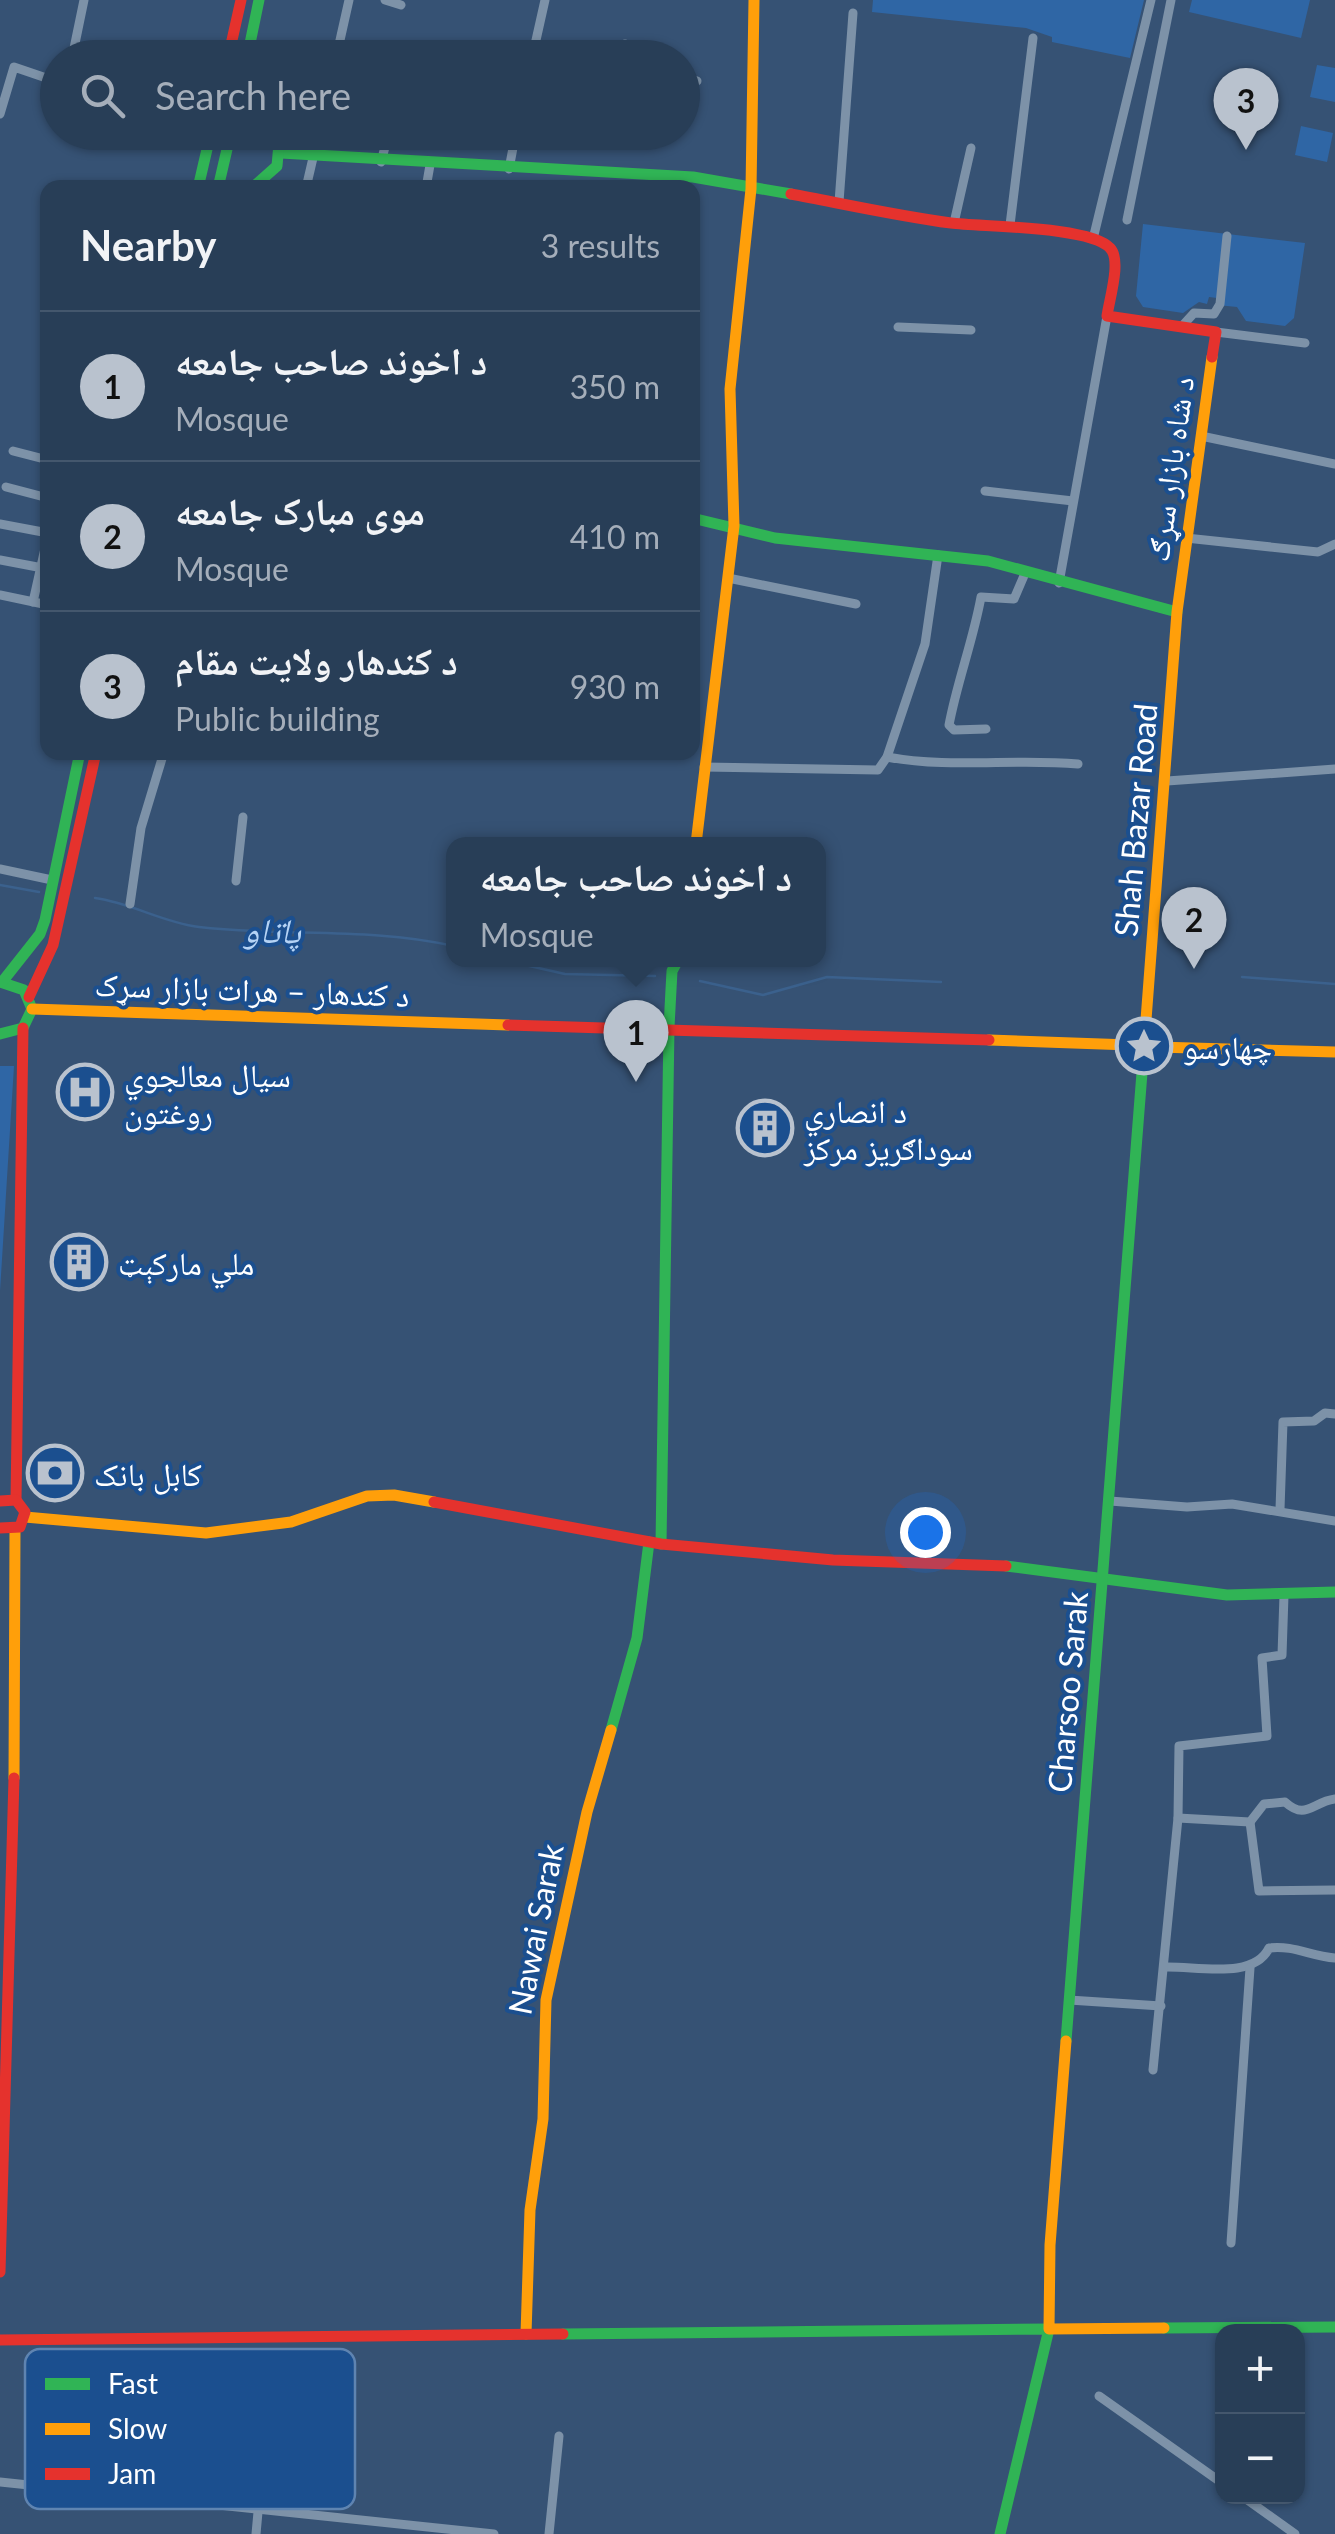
<!DOCTYPE html>
<meta charset="utf-8">
<style>
:root{--surface:#283e57;--page:#344961;--text:#f1f3f6;--muted:#a5aeba;--line:#44576d;--accent:#b9c2ce}
body{margin:0;font-family:Lato,"Noto Naskh Arabic",sans-serif;background:var(--page);color:var(--text)}
.controls{position:absolute;right:30px;bottom:30px;display:grid;overflow:hidden;border-radius:20px;box-shadow:0 2px 8px #0004}
.controls button{width:90px;height:90px;display:grid;place-items:center;padding:0;border:0;border-bottom:2px solid var(--line);background:var(--surface);color:var(--text);font:50px sans-serif}
.you{position:absolute;left:925px;top:1532px;width:35px;height:35px;margin:-25px;border:8px solid #fff;border-radius:50%;background:#1a73e8;box-shadow:0 0 0 15px #1a73e833}
.badge{display:grid;place-items:center;width:65px;height:65px;border-radius:50%;background:var(--accent);color:#111;font-size:32px;font-weight:700}
.pin{position:absolute;translate:-50% -82px;filter:drop-shadow(0 2px 5px #0008)}
.pin::after{content:'';position:absolute;top:52px;width:35px;height:30px;background:inherit;clip-path:polygon(0 0,100% 0,50% 100%)}
.popup{position:absolute;left:446px;top:837px;width:380px;height:130px;box-sizing:border-box;display:grid;place-content:center;border-radius:20px;background:var(--surface);filter:drop-shadow(0 2px 8px #0005);font-size:32px;white-space:nowrap;color:var(--muted)}
.popup b{font-size:38px;color:var(--text)}
.popup::after{content:'';position:absolute;left:50%;top:100%;margin-left:-20px;border:20px solid transparent;border-top-color:var(--surface)}
.list{margin:0;padding:0;list-style:none}
h2{display:flex;justify-content:space-between;align-items:center;height:130px;margin:0;padding:0 40px;font-size:42px}
h2 small{font-size:32px;font-weight:400;color:var(--muted)}
.list li{display:grid;grid-template-columns:65px 1fr auto;gap:30px;align-items:center;box-sizing:border-box;height:150px;padding:0 40px;border-top:2px solid var(--line)}
.list b{display:block;font-size:38px;white-space:nowrap}
.list p{margin:0;font-size:32px;white-space:nowrap;color:var(--muted)}
.list em{font-size:32px;font-style:normal;color:var(--muted)}
.icon{flex:none;width:55px;height:55px;fill:none;stroke:currentColor;stroke-width:2;stroke-linecap:round;stroke-linejoin:round}
.map{position:relative;flex:none;width:1335px;height:2534px;overflow:hidden}
.search{position:absolute;background:var(--surface);box-shadow:0 2px 8px #0004;left:40px;top:40px;width:660px;height:110px;display:flex;align-items:center;gap:25px;box-sizing:border-box;padding:0 35px;border-radius:55px;color:var(--muted);font-size:38px}
.panel{position:absolute;background:var(--surface);box-shadow:0 2px 8px #0004;left:40px;top:180px;width:660px;height:580px;border-radius:20px}
.map>svg:first-child{display:block}
</style>
<div class="map">
<svg width="1335" height="2534" viewBox="0 0 1335 2534">
<rect width="100%" height="100%" fill="#365274"/>
<!-- green -->
<g fill="#2f66a5">
<polygon points="873,0 1144,0 1130,58 1052,42 1052,37 1026,28 872,12"/>
<polygon points="1192,0 1310,0 1301,38 1189,12"/>
<polygon points="1317,65 1335,68 1335,102 1310,97"/>
<polygon points="1301,126 1333,133 1327,162 1295,155"/>
<polygon points="1143,224 1305,243 1294,318 1285,326 1246,321 1237,307 1217,305 1217,298 1209,297 1207,304 1199,302 1183,313 1143,307 1136,296"/>
<polygon points="0,1066 14,1066 0,1291"/>
</g>
<g fill="none" stroke-linecap="round" stroke-linejoin="round">
<!-- stream -->
<g stroke="#3b618d" stroke-width="2.5">
<polyline points="0,885 39,892"/>
<path d="M95 898C132 903 161 922 199 927 284 937 369 927 454 946"/>
<polyline points="503,960 565,974 655,976"/>
<polyline points="1242,977 1335,984"/>
<polyline points="700,981 763,995 827,977 941,982"/>
</g>
<!-- street -->
<g stroke="#7d92a8" stroke-width="9">
<polyline points="385,0 401,5"/>
<polyline points="72,58 84,0"/>
<polyline points="336,58 349,0"/>
<polyline points="428,58 430,51"/>
<polyline points="532,58 545,0"/>
<polyline points="625,58 625,44"/>
<polyline points="682,78 697,81"/>
<polyline points="0,114 14,67 58,82"/>
<polyline points="182,132 208,144"/>
<polyline points="630,132 659,143"/>
<polyline points="381,162 389,132"/>
<polyline points="509,169 516,132"/>
<polyline points="306,188 319,132"/>
<polyline points="426,188 430,165"/>
<polyline points="839,202 853,13"/>
<polyline points="1127,220 1171,0"/>
<polyline points="954,223 971,148"/>
<polyline points="1010,225 1033,38"/>
<polyline points="1093,239 1151,0"/>
<polyline points="1184,324 1194,313 1214,314 1220,304 1227,236"/>
<polyline points="898,327 971,330"/>
<polyline points="1216,332 1305,343"/>
<polyline points="1201,436 1335,464"/>
<polyline points="13,451 48,460"/>
<polyline points="6,487 48,498"/>
<polyline points="985,491 1073,501"/>
<polyline points="0,524 48,533"/>
<polyline points="1186,538 1318,552 1335,544"/>
<polyline points="0,560 48,569"/>
<polyline points="728,578 856,604"/>
<polyline points="1059,583 1107,316"/>
<polyline points="0,595 48,605"/>
<polyline points="33,602 48,535"/>
<path d="M986 729 954 730 949 725C957 682 973 641 981 597L1014 599 1026 571"/>
<path d="M887 757C951 769 1013 758 1078 764"/>
<polyline points="704,767 878,770 887,757 925,644 938,555"/>
<polyline points="1167,781 1335,769"/>
<polyline points="0,869 52,880"/>
<polyline points="236,881 243,817"/>
<polyline points="130,904 141,828 164,752"/>
<polyline points="1110,1501 1187,1507 1232,1504 1335,1521"/>
<polyline points="1280,1509 1283,1422 1314,1421 1325,1413 1335,1414"/>
<path d="M1178 1818 1250 1822 1264 1804 1285 1802C1306 1821 1312 1802 1335 1799"/>
<polyline points="1250,1822 1259,1891 1335,1890"/>
<path d="M1165 1967C1197 1966 1254 1980 1269 1948 1294 1945 1310 1956 1335 1958"/>
<polyline points="1069,2000 1161,2006"/>
<polyline points="1153,2070 1178,1818 1179,1746 1267,1736 1262,1658 1282,1655 1284,1595"/>
<polyline points="1231,2243 1250,1968"/>
<polyline points="1099,2396 1222,2483"/>
<polyline points="0,2482 494,2534"/>
<polyline points="1242,2496 1295,2534"/>
<polyline points="256,2534 268,2402"/>
<polyline points="549,2534 559,2436"/>
</g>
<!-- fast -->
<g stroke="#30b455" stroke-width="11">
<polyline points="247,58 259,0"/>
<polyline points="281,153 693,177 791,194"/>
<polyline points="198,188 211,132"/>
<polyline points="218,188 231,132"/>
<polyline points="252,188 277,166 280,132"/>
<polyline points="692,518 775,538 988,561 1177,612"/>
<polyline points="0,982 24,990 32,1009 23,1028 0,1034"/>
<polyline points="2,982 40,934 45,920 80,752"/>
<polyline points="661,1544 669,1027 672,971 678,960"/>
<polyline points="1006,1566 1227,1595 1335,1592"/>
<polyline points="611,1730 637,1638 649,1542"/>
<polyline points="1066,2041 1143,1060"/>
<polyline points="1164,2328 1335,2327"/>
<polyline points="563,2334 1049,2329 1000,2534"/>
</g>
<!-- slow -->
<g stroke="#ff9f0a" stroke-width="11">
<polyline points="696,844 734,526 730,389 751,189 754,0"/>
<polyline points="32,1009 508,1025"/>
<circle cx="1144" cy="1046" r="13"/>
<polyline points="1145,1033 1177,612 1212,357"/>
<polyline points="989,1040 1130,1045"/>
<polyline points="1157,1047 1335,1052"/>
<polyline points="25,1517 206,1533 291,1522 367,1496 394,1495 434,1502"/>
<polyline points="14,1778 15,1530"/>
<polyline points="1066,2041 1050,2245 1049,2329 1164,2328"/>
<polyline points="526,2334 530,2210 543,2119 546,2000 587,1812 611,1730"/>
</g>
<!-- jam -->
<g stroke="#e5322d" stroke-width="11">
<polyline points="228,58 241,0"/>
<path d="M791 194C844 204 898 216 951 223 983 227 1090 226 1110 248 1122 260 1109 300 1107 316L1216 332 1212 357"/>
<polyline points="29,997 53,945 96,752"/>
<polyline points="508,1025 989,1040"/>
<polyline points="16,1500 23,1028"/>
<polyline points="0,1501 16,1500 25,1512 20,1527 0,1528"/>
<polyline points="434,1502 661,1544 833,1560 1006,1566"/>
<polyline points="0,2272 14,1778"/>
<polyline points="0,2340 563,2334"/>
</g>
</g>
<!-- icons -->
<defs>
<g id="sight-ring" transform="scale(2.875)"><circle r="9.5" fill="#1b4f8f" stroke="#b9c2ce" stroke-width="1.5"/><path d="M0-6L1.8-2.2L6-1.7L2.9 1.2L3.7 5.4L0 3.3L-3.7 5.4L-2.9 1.2L-6-1.7L-1.8-2.2Z" fill="#b9c2ce"/></g>
<g id="hospital-ring" transform="scale(2.875)"><circle r="9.5" fill="#1b4f8f" stroke="#b9c2ce" stroke-width="1.5"/><path d="M-5-5h3v3.5h4V-5h3V5h-3V1.5h-4V5h-3Z" fill="#b9c2ce"/></g>
<g id="building-ring" transform="scale(2.875)"><circle r="9.5" fill="#1b4f8f" stroke="#b9c2ce" stroke-width="1.5"/><path d="M-4-6H4V6H1V3H-1V6H-4ZM-2.5-4.3h1.7v1.8h-1.7ZM.8-4.3h1.7v1.8H.8ZM-2.5-1h1.7V.8h-1.7ZM.8-1h1.7V.8H.8Z" fill="#b9c2ce"/></g>
<g id="bank-ring" transform="scale(2.875)"><circle r="9.5" fill="#1b4f8f" stroke="#b9c2ce" stroke-width="1.5"/><path d="M-6-4H6V4H-6ZM0-2.3a2.3 2.3 0 1 0 0 4.6a2.3 2.3 0 1 0 0-4.6Z" fill="#b9c2ce"/></g>
</defs>
<g fill-rule="evenodd">
<use href="#sight-ring" x="1144" y="1046"/>
<use href="#hospital-ring" x="85" y="1092"/>
<use href="#building-ring" x="765" y="1128"/>
<use href="#building-ring" x="79" y="1262"/>
<use href="#bank-ring" x="55" y="1473"/>
</g>
<g text-anchor="middle" dominant-baseline="central" stroke-width="8" stroke-linejoin="round" paint-order="stroke">
<!-- street labels -->
<g font-size="32" fill="#fff" stroke="#1b4f8f">
<text transform="translate(1169 469) rotate(-82)">د شاه بازار سړګ</text>
<text transform="translate(1135 820) rotate(-85)">Shah Bazar Road</text>
<text transform="translate(252 989) rotate(2)">د کندهار – هرات بازار سړک</text>
<text transform="translate(1067 1692) rotate(-85)">Charsoo Sarak</text>
<text transform="translate(535 1929) rotate(-79)">Nawai Sarak</text>
</g>
<!-- poi labels -->
<g font-size="32" fill="#fff" stroke="#1b4f8f" text-anchor="start">
<text x="1183" y="1046">چهارسو</text>
<text x="124" y="1074">سيال معالجوي<tspan x="124" dy="37">روغتون</tspan></text>
<text x="804" y="1110">د انصاري<tspan x="804" dy="37">سوداګریز مرکز</tspan></text>
<text x="118" y="1262">ملي مارکېټ</text>
<text x="94" y="1473">کابل بانک</text>
</g>
<!-- water labels -->
<g font-size="35" font-style="italic" fill="#b5d3f5" stroke="#1b4f8f">
<text transform="translate(272 929) rotate(1)">پاتاو</text>
</g>
</g>
<!-- legend -->
<rect x="25" y="2349" width="330" height="160" rx="15" fill="#1b4f8f" stroke="#5f84b1" stroke-width="2.5"/>
<rect x="45" y="2378" width="45" height="12" fill="#30b455"/>
<rect x="45" y="2423" width="45" height="12" fill="#ff9f0a"/>
<rect x="45" y="2468" width="45" height="12" fill="#e5322d"/>
<g font-size="28" fill="#fff">
<text x="108" y="2394">Fast</text>
<text x="108" y="2439">Slow</text>
<text x="108" y="2484">Jam</text>
</g>
</svg>
<div class="controls">
<button>+</button>
<button>−</button>
</div>
<div class="you"></div>
<div class="pin badge" style="left:636px;top:1082px">1</div>
<div class="popup"><b>د اخوند صاحب جامعه</b>Mosque</div>
<div class="pin badge" style="left:1194px;top:969px">2</div>
<div class="pin badge" style="left:1246px;top:150px">3</div>
<div class="search"><svg class="icon" aria-label="search" viewBox="0 0 24 24"><circle cx="10" cy="10" r="6"/><path d="M15 15l6 6"/></svg>Search here</div>
<section class="panel">
<h2>Nearby<small>3 results</small></h2>
<ul class="list">
<li><span class="badge">1</span><div><b>د اخوند صاحب جامعه</b><p>Mosque</p></div><em>350 m</em></li>
<li><span class="badge">2</span><div><b>موی مبارک جامعه</b><p>Mosque</p></div><em>410 m</em></li>
<li><span class="badge">3</span><div><b>د کندهار ولايت مقام</b><p>Public building</p></div><em>930 m</em></li>
</ul>
</section>
</div>
